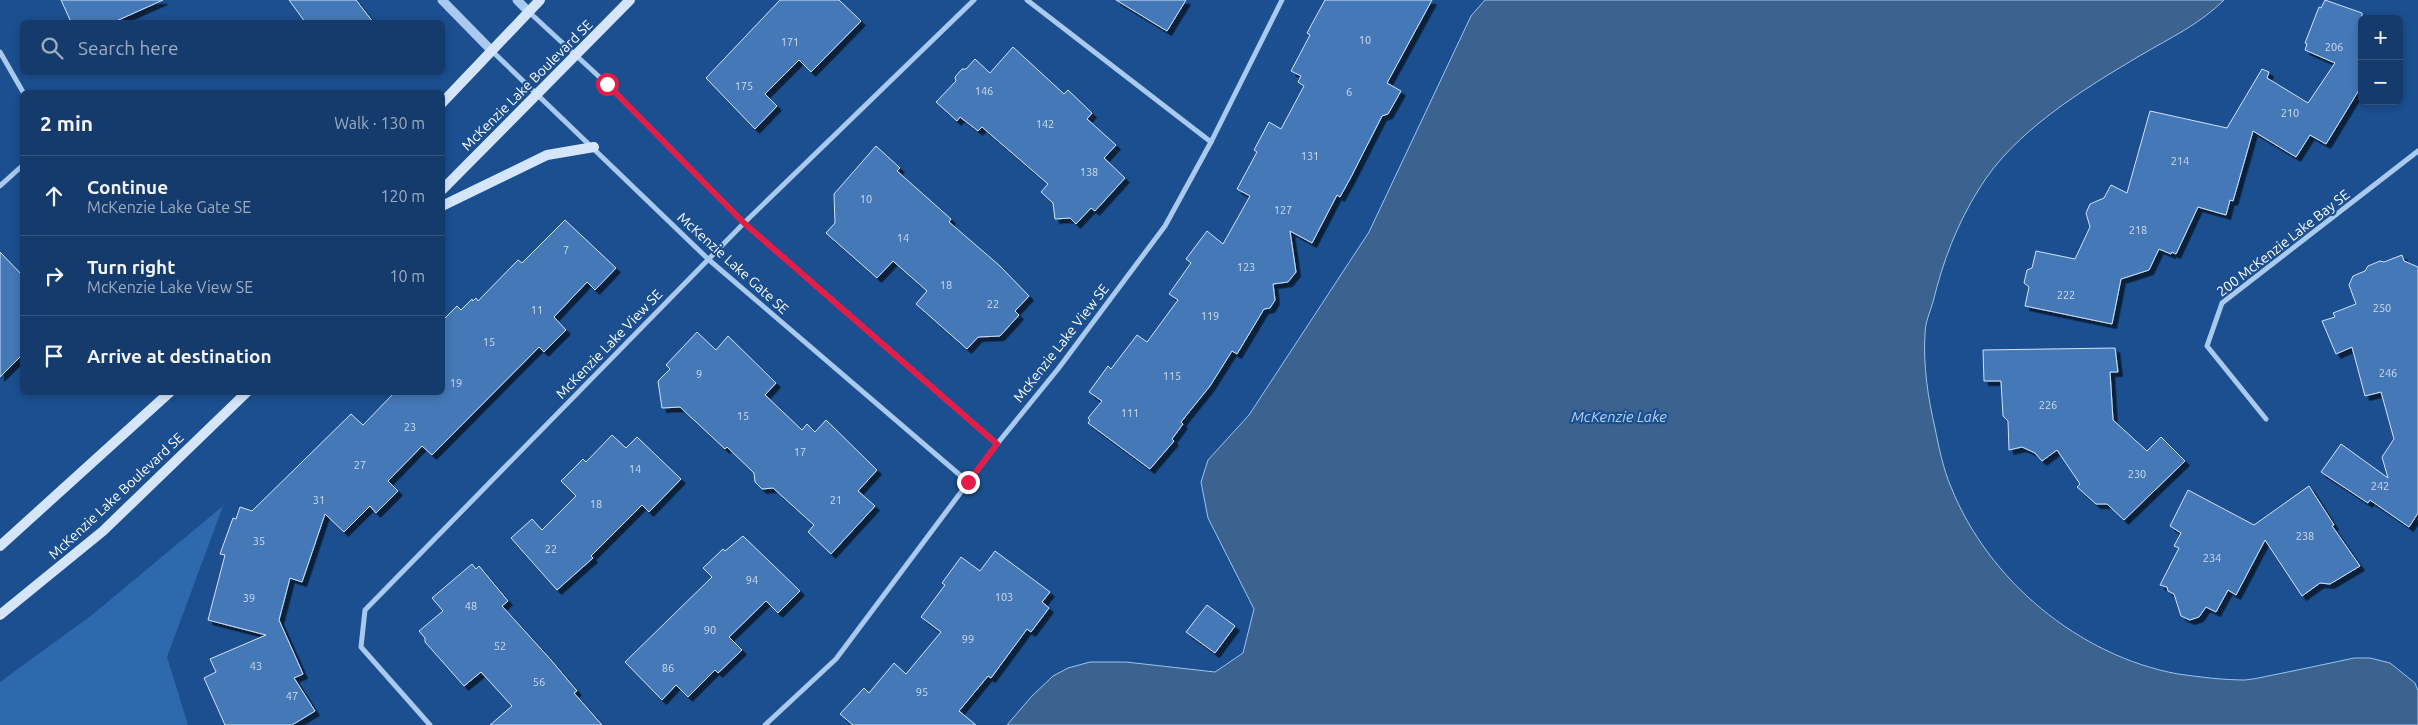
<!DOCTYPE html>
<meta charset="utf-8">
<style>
:root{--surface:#143b6b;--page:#1d4271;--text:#f1f3f6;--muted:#9dadc1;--line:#33557e}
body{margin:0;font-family:Ubuntu,sans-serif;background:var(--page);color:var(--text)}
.controls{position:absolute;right:15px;top:15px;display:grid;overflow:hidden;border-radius:8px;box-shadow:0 2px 8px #0003}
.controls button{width:45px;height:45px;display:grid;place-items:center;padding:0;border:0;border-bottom:1px solid var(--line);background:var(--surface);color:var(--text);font:25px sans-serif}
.stop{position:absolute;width:15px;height:15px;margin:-11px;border:4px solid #e11d48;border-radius:50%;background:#fff}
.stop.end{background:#e11d48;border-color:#fff;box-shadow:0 1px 5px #0008}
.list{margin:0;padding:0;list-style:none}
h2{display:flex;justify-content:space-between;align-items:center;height:65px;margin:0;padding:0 20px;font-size:21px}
h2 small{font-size:16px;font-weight:400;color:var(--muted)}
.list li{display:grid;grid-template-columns:32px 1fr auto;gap:15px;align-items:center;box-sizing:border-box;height:80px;padding:0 20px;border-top:1px solid var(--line)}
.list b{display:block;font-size:19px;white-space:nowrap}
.list p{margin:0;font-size:16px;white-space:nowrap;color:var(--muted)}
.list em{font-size:16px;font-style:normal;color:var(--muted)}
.icon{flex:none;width:28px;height:28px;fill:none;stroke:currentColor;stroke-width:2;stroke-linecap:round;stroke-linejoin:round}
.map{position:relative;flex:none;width:2418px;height:725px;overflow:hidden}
.search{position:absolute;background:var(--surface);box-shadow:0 2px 8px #0003;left:20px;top:20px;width:425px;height:55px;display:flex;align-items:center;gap:12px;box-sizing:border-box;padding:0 18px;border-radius:8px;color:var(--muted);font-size:19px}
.panel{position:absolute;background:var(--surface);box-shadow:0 2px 8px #0003;left:20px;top:90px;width:425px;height:305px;border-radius:8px}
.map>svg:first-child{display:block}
</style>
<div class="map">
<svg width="2418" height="725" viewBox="0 0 2418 725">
<defs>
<filter id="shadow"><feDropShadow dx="4.5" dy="4.5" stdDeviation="0" flood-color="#0009"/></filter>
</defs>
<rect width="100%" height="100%" fill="#1b4f8f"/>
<!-- green -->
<polygon fill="#2e69ad" points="223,506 167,657 188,725 0,725 0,682 92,615"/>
<!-- water -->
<path fill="#3c6290" stroke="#9cc4f0" d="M1485 0H2224C2200 24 2170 38 2141 55 2084 89 2014 131 1979 189 1957 224 1943 261 1933 302 1930 312 1925 323 1925 334 1923 365 1928 398 1935 428 1939 448 1943 468 1951 487 1988 580 2079 656 2178 674 2200 677 2223 680 2245 680 2257 679 2271 675 2283 673 2307 668 2331 663 2354 658H2370L2390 663 2415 683 2418 691V725H1007L1032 696 1053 676 1068 668 1090 662H1126L1215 672 1243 653 1254 609 1208 518 1201 482 1208 460 1249 415 1369 232 1471 16Z"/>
<!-- building -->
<g fill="#4478b7" stroke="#cfe3fa" filter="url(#shadow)">
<polygon points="61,0 163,0 114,22 71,22"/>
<polygon points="289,0 356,0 373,22 305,22"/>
<polygon points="780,0 839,0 861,21 811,72 799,60 765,94 777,106 755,129 706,78"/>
<polygon points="1116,0 1186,0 1167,31"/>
<polygon points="1325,0 1432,0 1387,83 1401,91 1388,114 1382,116 1351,177 1340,197 1337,195 1312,243 1290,231 1296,272 1288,282 1273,284 1275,300 1270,308 1264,309 1237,354 1232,351 1210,386 1181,422 1183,424 1172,439 1174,441 1150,469 1088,423 1090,420 1088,418 1102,401 1089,392 1108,366 1111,369 1137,335 1147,342 1178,300 1169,294 1191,263 1186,259 1207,231 1223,244 1250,196 1237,189 1257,152 1254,150 1269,122 1281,129 1304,86 1298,82 1301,76 1291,71 1310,35 1307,33"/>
<polygon points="2325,0 2362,13 2362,85 2326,144 2310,135 2296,157 2253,131 2233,201 2230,200 2226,215 2198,207 2176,254 2172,252 2171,254 2159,249 2149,270 2121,279 2112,324 2025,306 2029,287 2024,283 2027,270 2032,268 2036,251 2075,259 2090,227 2086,213 2090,204 2104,198 2111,185 2127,193 2150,111 2227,128 2262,69 2269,72 2267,78 2308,103 2335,63 2305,50 2307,44 2305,43 2319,7 2321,8"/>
<polygon points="1013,47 1064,94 1068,90 1092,113 1087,119 1116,145 1104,158 1125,178 1095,211 1091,208 1076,224 1070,218 1055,219 1053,203 1041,192 1048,184 982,127 978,131 960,117 957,121 936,102 956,81 955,77 962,69 966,69 975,59 990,73"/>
<polygon points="876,146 900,168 897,171 951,219 949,222 1000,266 1029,296 1015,311 1019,315 1000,336 978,337 967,349 916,304 927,291 893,261 877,278 826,233 835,223 834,194"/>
<polygon points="565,220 616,268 595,290 587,282 554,317 566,330 544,352 539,347 432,455 422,446 388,481 398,491 376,513 370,506 344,532 325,514 302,582 290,578 279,620 303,674 294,678 315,711 292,725 225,725 204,678 216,672 210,659 266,635 208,620 225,555 220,554 233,518 236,519 240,507 252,511 351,414 363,425 395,392 442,392 442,321 457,306 461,310 472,299 473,301 476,298 478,301 518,260 522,263"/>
<polygon points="0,252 22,275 22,355 0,377"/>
<polygon points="2402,255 2404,261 2418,267 2418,513 2409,527 2370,500 2368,503 2321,472 2341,444 2388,478 2382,457 2394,439 2381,392 2365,396 2352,347 2336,354 2322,321 2335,317 2333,313 2356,304 2349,285 2353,276 2365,271 2368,266 2380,261 2384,262"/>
<polygon points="697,332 716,350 728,336 776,383 765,395 802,430 807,424 815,432 826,420 877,470 858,491 875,506 831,554 808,532 814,525 773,488 762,489 755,482 754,473 727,447 725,449 680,407 662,408 658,381 670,369 666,365"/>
<polygon points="2115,348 2118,372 2110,372 2113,420 2147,451 2161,437 2185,461 2124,520 2107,504 2096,504 2077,487 2080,484 2057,450 2042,461 2035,453 2022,447 2009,450 2008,421 2003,416 2001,381 1984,381 1983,350"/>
<polygon points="612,435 626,448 637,437 681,479 649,512 642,505 591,556 593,558 557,590 511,538 532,519 542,530 576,496 561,481 583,459 586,462"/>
<polygon points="2309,486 2334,525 2332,526 2360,566 2330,584 2320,583 2302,596 2265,540 2236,595 2228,590 2216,612 2206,607 2199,617 2190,620 2181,616 2174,594 2168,591 2167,587 2160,585 2179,548 2174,546 2181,533 2170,526 2188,490 2254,525"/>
<polygon points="743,536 800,591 778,613 766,601 729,637 742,650 718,673 715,670 688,697 676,685 662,700 625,662 712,577 703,568 723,549 725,551"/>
<polygon points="995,551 1050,592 1042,602 1049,608 1031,632 1027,629 991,678 988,676 959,711 976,725 853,725 840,714 864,688 869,693 894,663 906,674 941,632 921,617 945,585 942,583 961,557 980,571"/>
<polygon points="472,564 476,569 479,566 508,601 502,606 551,660 577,691 574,693 602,725 490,725 512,706 481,672 464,686 425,642 425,638 419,631 443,611 432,598"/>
<polygon points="1207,605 1235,626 1215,653 1186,632"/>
</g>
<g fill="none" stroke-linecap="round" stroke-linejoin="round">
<!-- minor -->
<g stroke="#a9c9ee" stroke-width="5">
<polyline points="1027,0 1211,142"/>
<polyline points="529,12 607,84 744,223 997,444"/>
<polyline points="492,51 708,259 968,482"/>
<polyline points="0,52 23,92"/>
<polyline points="0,186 22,166"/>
<polyline points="2266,419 2207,346 2222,303 2418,151"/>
<polyline points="430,725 361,647 365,610 744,223 974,0"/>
<polyline points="765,725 836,659 997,444 1058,369 1165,226 1211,142 1282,0"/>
</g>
<!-- tertiary -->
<g stroke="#a9c9ee" stroke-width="9">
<polyline points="442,0 492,51"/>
<polyline points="517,0 529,12"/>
</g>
<!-- secondary -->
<g stroke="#d6e6fa" stroke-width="10">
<polyline points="442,103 540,0"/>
<polyline points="442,190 630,0"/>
<polyline points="442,206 547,155 594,147"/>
<polyline points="0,546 170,392"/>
<polyline points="0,615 103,531 247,392"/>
</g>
</g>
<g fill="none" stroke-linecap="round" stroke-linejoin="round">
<!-- route -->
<polyline stroke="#e11d48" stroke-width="6" points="607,84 744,223 997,444 968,482"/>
</g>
<g text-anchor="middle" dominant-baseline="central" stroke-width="4.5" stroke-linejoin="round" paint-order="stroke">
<!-- number labels -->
<g font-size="11" fill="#d0dded">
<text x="1365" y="40">10</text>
<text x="790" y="42">171</text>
<text x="2334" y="47">206</text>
<text x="744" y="86">175</text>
<text x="984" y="91">146</text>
<text x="1349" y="92">6</text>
<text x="2290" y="113">210</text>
<text x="1045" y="124">142</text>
<text x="1310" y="156">131</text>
<text x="2180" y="161">214</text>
<text x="1089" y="172">138</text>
<text x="866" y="199">10</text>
<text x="1283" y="210">127</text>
<text x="2138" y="230">218</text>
<text x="903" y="238">14</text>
<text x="566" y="250">7</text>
<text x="1246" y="267">123</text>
<text x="946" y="285">18</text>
<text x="2066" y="295">222</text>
<text x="993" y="304">22</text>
<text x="2382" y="308">250</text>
<text x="537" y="310">11</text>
<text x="1210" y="316">119</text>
<text x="489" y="342">15</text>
<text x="2388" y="373">246</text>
<text x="699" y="374">9</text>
<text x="1172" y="376">115</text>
<text x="456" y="383">19</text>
<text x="2048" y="405">226</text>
<text x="1130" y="413">111</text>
<text x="743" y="416">15</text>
<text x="410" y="427">23</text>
<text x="800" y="452">17</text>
<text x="360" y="465">27</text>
<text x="635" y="469">14</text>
<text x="2137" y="474">230</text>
<text x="2380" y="486">242</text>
<text x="319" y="500">31</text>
<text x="836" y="500">21</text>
<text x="596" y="504">18</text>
<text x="2305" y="536">238</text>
<text x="259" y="541">35</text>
<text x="551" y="549">22</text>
<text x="2212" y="558">234</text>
<text x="752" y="580">94</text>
<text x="1004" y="597">103</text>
<text x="249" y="598">39</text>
<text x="471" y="606">48</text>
<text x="710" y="630">90</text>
<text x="968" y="639">99</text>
<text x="500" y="646">52</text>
<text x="256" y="666">43</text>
<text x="668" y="668">86</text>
<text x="539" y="682">56</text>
<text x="922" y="692">95</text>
<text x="292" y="696">47</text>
</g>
<!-- street labels -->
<g font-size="14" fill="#fff" stroke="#1b4f8f">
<text transform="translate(527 85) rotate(-45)">McKenzie Lake Boulevard SE</text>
<text transform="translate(2283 243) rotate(-38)">200 McKenzie Lake Bay SE</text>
<text transform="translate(733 263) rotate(42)">McKenzie Lake Gate SE</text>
<text transform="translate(1061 343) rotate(-52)">McKenzie Lake View SE</text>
<text transform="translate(609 344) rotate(-46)">McKenzie Lake View SE</text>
<text transform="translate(116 496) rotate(-43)">McKenzie Lake Boulevard SE</text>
</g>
<!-- water labels -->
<g font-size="15" font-style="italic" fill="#b5d3f5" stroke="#1b4f8f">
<text x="1619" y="416">McKenzie Lake</text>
</g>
</g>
</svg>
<div class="controls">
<button>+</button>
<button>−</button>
</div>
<div class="stop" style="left:607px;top:84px"></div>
<div class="stop end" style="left:968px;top:482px"></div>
<div class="search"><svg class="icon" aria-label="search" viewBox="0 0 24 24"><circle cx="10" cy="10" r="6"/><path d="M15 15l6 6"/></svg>Search here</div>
<section class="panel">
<h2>2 min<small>Walk · 130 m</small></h2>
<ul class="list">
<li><svg class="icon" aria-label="ahead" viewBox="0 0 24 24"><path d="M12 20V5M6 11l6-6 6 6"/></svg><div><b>Continue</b><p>McKenzie Lake Gate SE</p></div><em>120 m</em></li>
<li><svg class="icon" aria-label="right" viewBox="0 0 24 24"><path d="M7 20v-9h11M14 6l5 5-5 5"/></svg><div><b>Turn right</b><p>McKenzie Lake View SE</p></div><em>10 m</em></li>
<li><svg class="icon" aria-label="arrive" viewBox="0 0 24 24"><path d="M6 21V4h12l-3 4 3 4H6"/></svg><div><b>Arrive at destination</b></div></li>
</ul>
</section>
</div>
